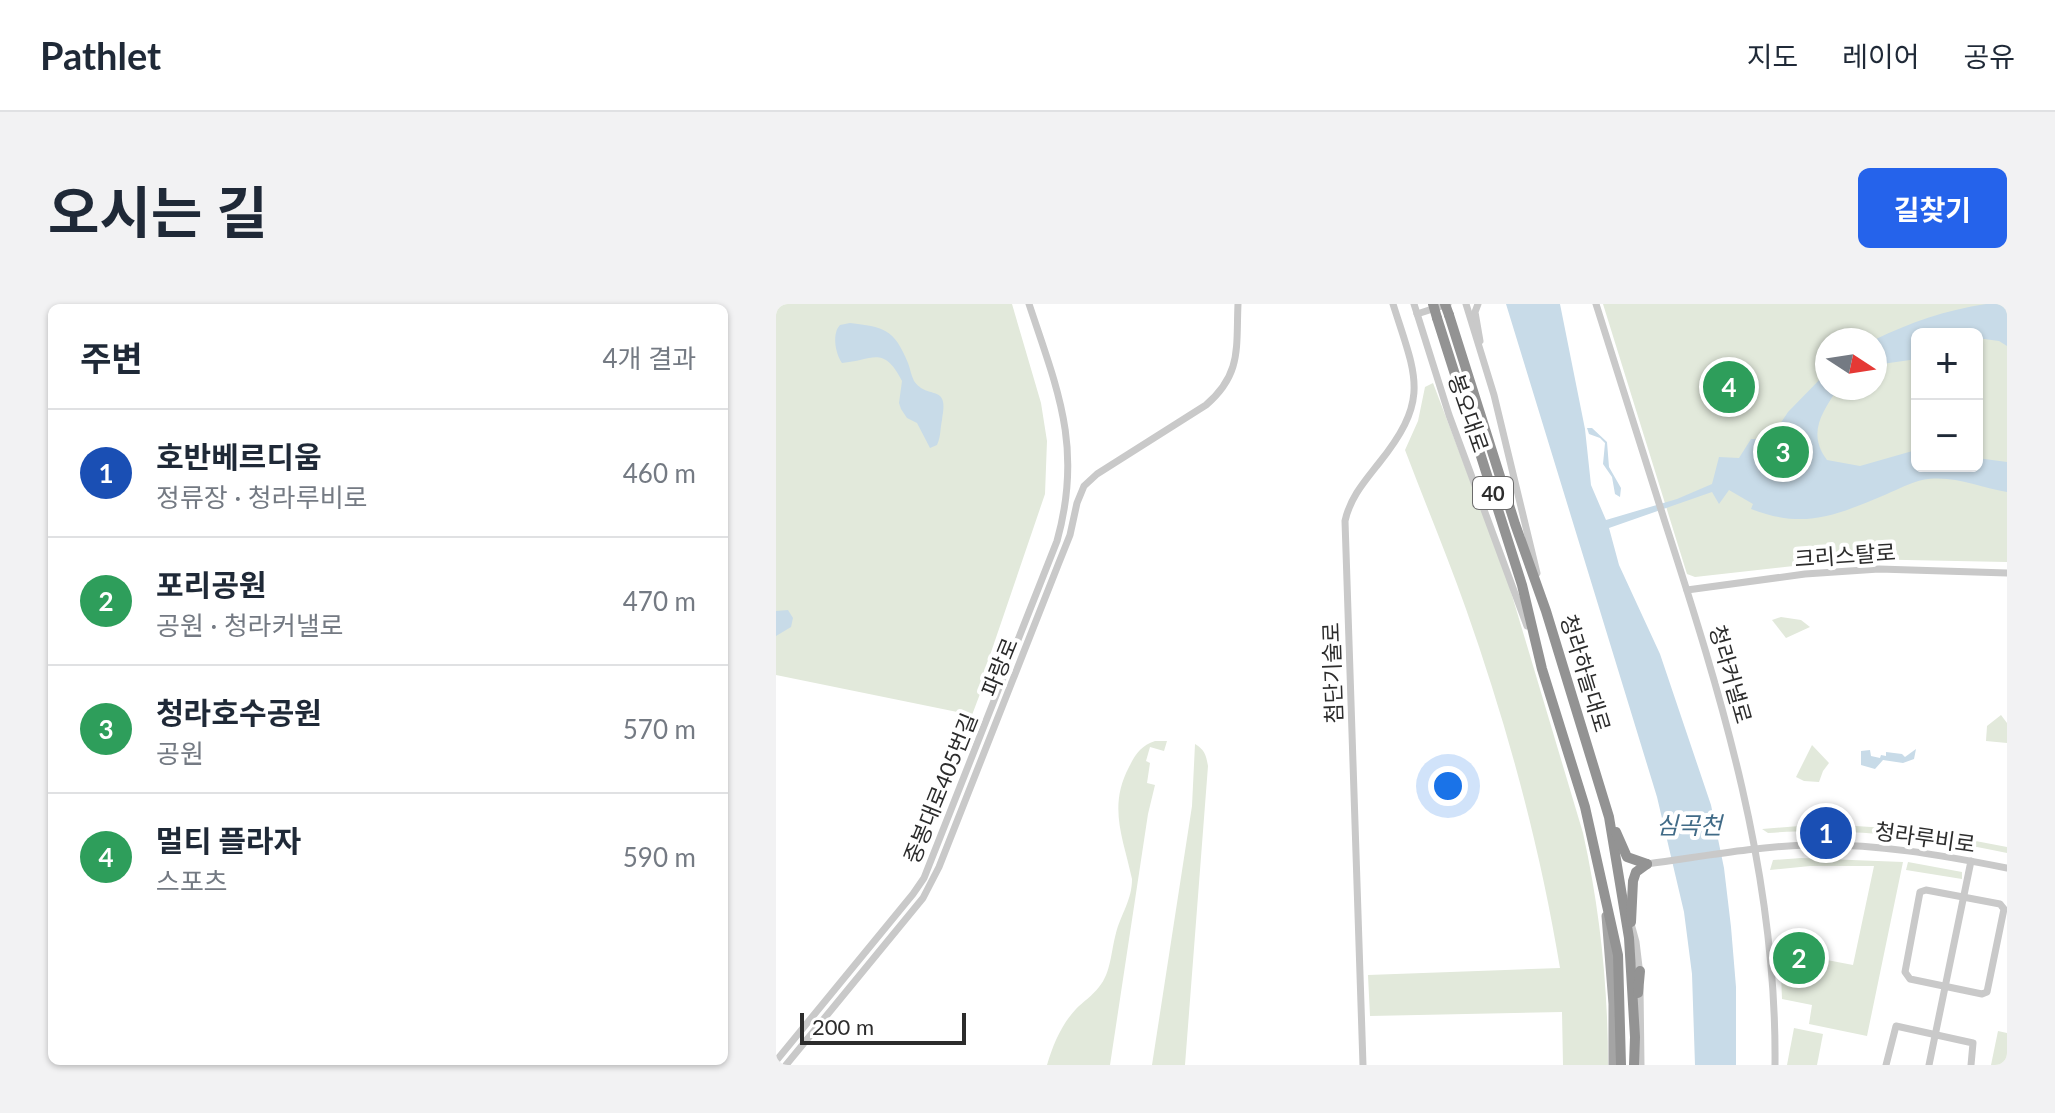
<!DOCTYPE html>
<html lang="ko">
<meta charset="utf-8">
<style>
:root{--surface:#fff;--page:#f2f2f3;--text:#1f2937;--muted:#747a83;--line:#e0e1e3;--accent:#2563eb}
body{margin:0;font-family:Lato,"Noto Sans KR",sans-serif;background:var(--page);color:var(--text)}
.controls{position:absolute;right:24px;top:24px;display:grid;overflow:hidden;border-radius:12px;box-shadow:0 2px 6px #0004}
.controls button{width:72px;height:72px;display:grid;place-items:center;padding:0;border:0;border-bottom:2px solid var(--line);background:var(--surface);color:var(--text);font:40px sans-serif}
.compass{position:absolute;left:1039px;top:24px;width:72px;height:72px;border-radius:50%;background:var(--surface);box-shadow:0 2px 6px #0004;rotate:102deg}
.scale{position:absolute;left:24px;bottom:20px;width:166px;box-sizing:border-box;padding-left:8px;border:4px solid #2c2c2c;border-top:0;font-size:22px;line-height:28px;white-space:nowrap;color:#2c2c2c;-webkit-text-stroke:6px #fff;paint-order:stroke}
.you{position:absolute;left:672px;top:482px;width:28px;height:28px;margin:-20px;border:6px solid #fff;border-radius:50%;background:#1a73e8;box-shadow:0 0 0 12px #1a73e833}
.badge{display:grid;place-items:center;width:52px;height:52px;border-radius:50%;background:var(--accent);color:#fff;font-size:26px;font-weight:700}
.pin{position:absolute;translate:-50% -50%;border:4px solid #fff;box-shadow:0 2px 8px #0006}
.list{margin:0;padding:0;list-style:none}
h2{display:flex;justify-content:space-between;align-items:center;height:104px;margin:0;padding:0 32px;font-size:34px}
h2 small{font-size:26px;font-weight:400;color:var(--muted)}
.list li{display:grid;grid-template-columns:52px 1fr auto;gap:24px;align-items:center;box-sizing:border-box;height:128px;padding:0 32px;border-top:2px solid var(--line)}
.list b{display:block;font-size:30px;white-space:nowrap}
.list p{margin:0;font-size:26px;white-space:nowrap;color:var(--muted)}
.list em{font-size:26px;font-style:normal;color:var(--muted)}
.map{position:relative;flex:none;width:1231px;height:761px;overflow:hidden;border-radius:12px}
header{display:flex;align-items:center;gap:48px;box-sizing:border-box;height:112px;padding:0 40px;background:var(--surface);border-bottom:2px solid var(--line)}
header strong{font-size:38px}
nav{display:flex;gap:44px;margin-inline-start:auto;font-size:28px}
.intro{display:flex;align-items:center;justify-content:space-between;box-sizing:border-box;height:192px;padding:0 48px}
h1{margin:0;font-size:56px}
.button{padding:20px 36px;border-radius:12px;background:var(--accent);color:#fff;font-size:28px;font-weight:700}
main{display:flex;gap:48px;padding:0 48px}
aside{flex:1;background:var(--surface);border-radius:12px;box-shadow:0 2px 6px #0004}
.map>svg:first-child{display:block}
</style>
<header>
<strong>Pathlet</strong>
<nav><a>지도</a><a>레이어</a><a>공유</a></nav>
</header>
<div class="intro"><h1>오시는 길</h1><a class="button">길찾기</a></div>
<main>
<aside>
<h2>주변<small>4개 결과</small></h2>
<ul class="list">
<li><span class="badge" style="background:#1a4fb4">1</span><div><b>호반베르디움</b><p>정류장 · 청라루비로</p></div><em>460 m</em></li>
<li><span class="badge" style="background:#2e9e5b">2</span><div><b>포리공원</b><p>공원 · 청라커낼로</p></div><em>470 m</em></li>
<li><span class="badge" style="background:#2e9e5b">3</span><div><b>청라호수공원</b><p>공원</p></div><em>570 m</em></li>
<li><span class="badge" style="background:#2e9e5b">4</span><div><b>멀티 플라자</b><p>스포츠</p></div><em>590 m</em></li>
</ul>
</aside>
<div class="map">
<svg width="1231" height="761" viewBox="0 0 1231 761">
<rect width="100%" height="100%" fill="#fff"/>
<!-- green -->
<g fill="#e2e9db" fill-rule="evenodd">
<polygon points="0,0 236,0 265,99 271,137 269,190 211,360 210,374 196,411 0,371"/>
<path d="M827 0H1231V258L1080 255 919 273 911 270ZM1141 30H1201V162H1141ZM1051 36H1099V84H1051Z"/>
<path d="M657 79 729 268 807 529C824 606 832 682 832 761H787L786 708 594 712 592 671 784 664C764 542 731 421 690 305 671 251 649 199 629 146L642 117 649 83Z"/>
<polygon points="1005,313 1025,316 1034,323 1010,334 996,316"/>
<polygon points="1225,411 1231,419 1231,439 1210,437 1211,422"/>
<path d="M379 437H391L388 447 374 443 370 457 374 459 371 479 379 481 372 510 334 761H271C277 741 285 721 300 705 307 698 317 691 323 683 335 669 335 647 340 629 345 610 356 596 356 575 347 533 332 503 353 463 360 449 365 442 379 437Z"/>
<path d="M419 440C429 446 430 451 432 462L409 761H376L416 502Z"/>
<polygon points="1036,441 1053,459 1047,467 1043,478 1028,477 1020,473"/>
<path d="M1048 520 1142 526 1231 543V549C1159 533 1065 523 992 529L986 525Z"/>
<polygon points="1025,554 1127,558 1091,732 1033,720 1036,701 1006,695 1004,647 1077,661 1098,562 1034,562 994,566 997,556"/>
<polygon points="1132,558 1186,568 1186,575 1130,566"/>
<polygon points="1018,724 1047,730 1041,761 1011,761"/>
<polygon points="1222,727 1231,729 1231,761 1215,761"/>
</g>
<!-- water -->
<g fill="#c8dbe8">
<path d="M730 0H784L809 125 815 181 830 216 901 195 936 180 943 153 963 154 975 135H994L1012 108 1051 68V84H1062C1046 109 1031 129 1051 156L1084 162 1140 146 1141 162H1201V154L1231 158V188C1202 183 1176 170 1146 176 1134 179 1122 185 1111 190 1060 211 1030 226 975 205L977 200 953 186 943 200 936 188 833 224 843 261 884 350 935 501 948 564 955 623 960 683V761H919L916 670 908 608 881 493Z"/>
<path d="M1210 0H1231V42L1223 37 1201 34V30H1141V55L1099 61 1098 36C1135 18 1170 6 1210 0Z"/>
<path d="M74 19C107 23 118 24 132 59 134 64 135 71 138 77 152 97 174 78 166 116 164 125 165 132 161 141L154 144 141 119 131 114 125 105 123 99 126 77C107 40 96 57 66 59 59 49 56 29 64 21Z"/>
<polygon points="811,124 816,124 831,138 833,163 845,184 844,193 839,190 836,173 827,160 829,139 824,134 813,130"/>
<polygon points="12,306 17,314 15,323 0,332 0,307"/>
<polygon points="1140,445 1138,455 1127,459 1107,456 1099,465 1085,461 1085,447 1094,446 1095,452 1104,454 1105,451 1110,452 1110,448 1126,450 1129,453"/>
</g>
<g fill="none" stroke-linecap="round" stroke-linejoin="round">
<!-- minor -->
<g stroke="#c9c9c9" stroke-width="7">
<polyline points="638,0 673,111 751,322"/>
<polyline points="690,0 718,91 761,269"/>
<polyline points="702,0 699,8 704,37"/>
<path d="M820 0C843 72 865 144 888 215 946 394 1001 570 999 761"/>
<polyline points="641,10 672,0"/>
<polyline points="911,286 1029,270 1103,265 1231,269"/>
<path d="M871 560C924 553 977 543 1030 541 1098 539 1165 551 1231 564"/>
<polygon points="1150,586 1224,600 1228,605 1211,688 1206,690 1134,675 1129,668 1144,588"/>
<polyline points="854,616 860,638 864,671"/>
<polyline points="864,683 865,761"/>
<path d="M0 757 137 590 148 574 281 237C307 144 282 87 253 0"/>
<path d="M10 761 147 594 163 563 282 261 294 231 301 199 308 182 321 170 430 101C466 70 460 44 462 0"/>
<path d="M587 761 569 217C574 194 588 178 603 159 655 94 640 73 617 0"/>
<polyline points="1110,761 1120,722 1197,739 1195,761"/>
<polyline points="1153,761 1195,557"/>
</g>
<!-- major -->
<polyline stroke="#a4a4a4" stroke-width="9" points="830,612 837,700 837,761"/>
<!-- highway -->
<g stroke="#939393" stroke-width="10">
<polyline points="673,11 739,220 770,307 833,513 853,634 859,733 858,761"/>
<polyline points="661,14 746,281 766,365 809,503 842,651 845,761"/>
<polyline points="840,528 851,553 871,560"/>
<polyline points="855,618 857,577 860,568 871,560"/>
<polyline points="862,689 864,667"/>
</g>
<!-- highway-bridge -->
<g stroke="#939393" stroke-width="10">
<polyline points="657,0 661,14"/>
<polyline points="669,0 673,11"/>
</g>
</g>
<g text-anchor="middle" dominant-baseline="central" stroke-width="8" stroke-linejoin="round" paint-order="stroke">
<!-- shield labels -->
<rect fill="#fff" stroke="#6b6b6b" stroke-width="2" x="697" y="173" width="40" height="32" rx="6"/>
<g font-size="20" font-weight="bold" fill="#2c2c2c">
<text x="717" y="189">40</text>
</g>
<!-- street labels -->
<g font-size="22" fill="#2c2c2c" stroke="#fff">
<text transform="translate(693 109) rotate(71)">봉오대로</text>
<text transform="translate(1069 251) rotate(-4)">크리스탈로</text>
<text transform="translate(223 363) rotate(-68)">파랑로</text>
<text transform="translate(556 369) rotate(-92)">첨단기술로</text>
<text transform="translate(810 369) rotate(73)">청라하늘대로</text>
<text transform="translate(955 370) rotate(74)">청라커낼로</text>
<text transform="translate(164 484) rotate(-68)">중봉대로405번길</text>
<text transform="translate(1149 533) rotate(8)">청라루비로</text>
</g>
<!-- water labels -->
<g font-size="24" font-style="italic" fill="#416b87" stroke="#fff">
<text x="913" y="520">심곡천</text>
</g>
</g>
</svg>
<div class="controls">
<button>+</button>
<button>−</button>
</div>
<svg class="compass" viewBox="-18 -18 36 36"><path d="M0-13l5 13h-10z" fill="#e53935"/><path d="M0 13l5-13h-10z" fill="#747a83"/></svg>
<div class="scale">200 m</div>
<div class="you"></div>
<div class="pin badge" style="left:1050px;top:529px;background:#1a4fb4">1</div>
<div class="pin badge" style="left:1023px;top:654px;background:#2e9e5b">2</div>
<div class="pin badge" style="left:1007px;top:148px;background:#2e9e5b">3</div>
<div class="pin badge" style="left:953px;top:83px;background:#2e9e5b">4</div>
</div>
</main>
